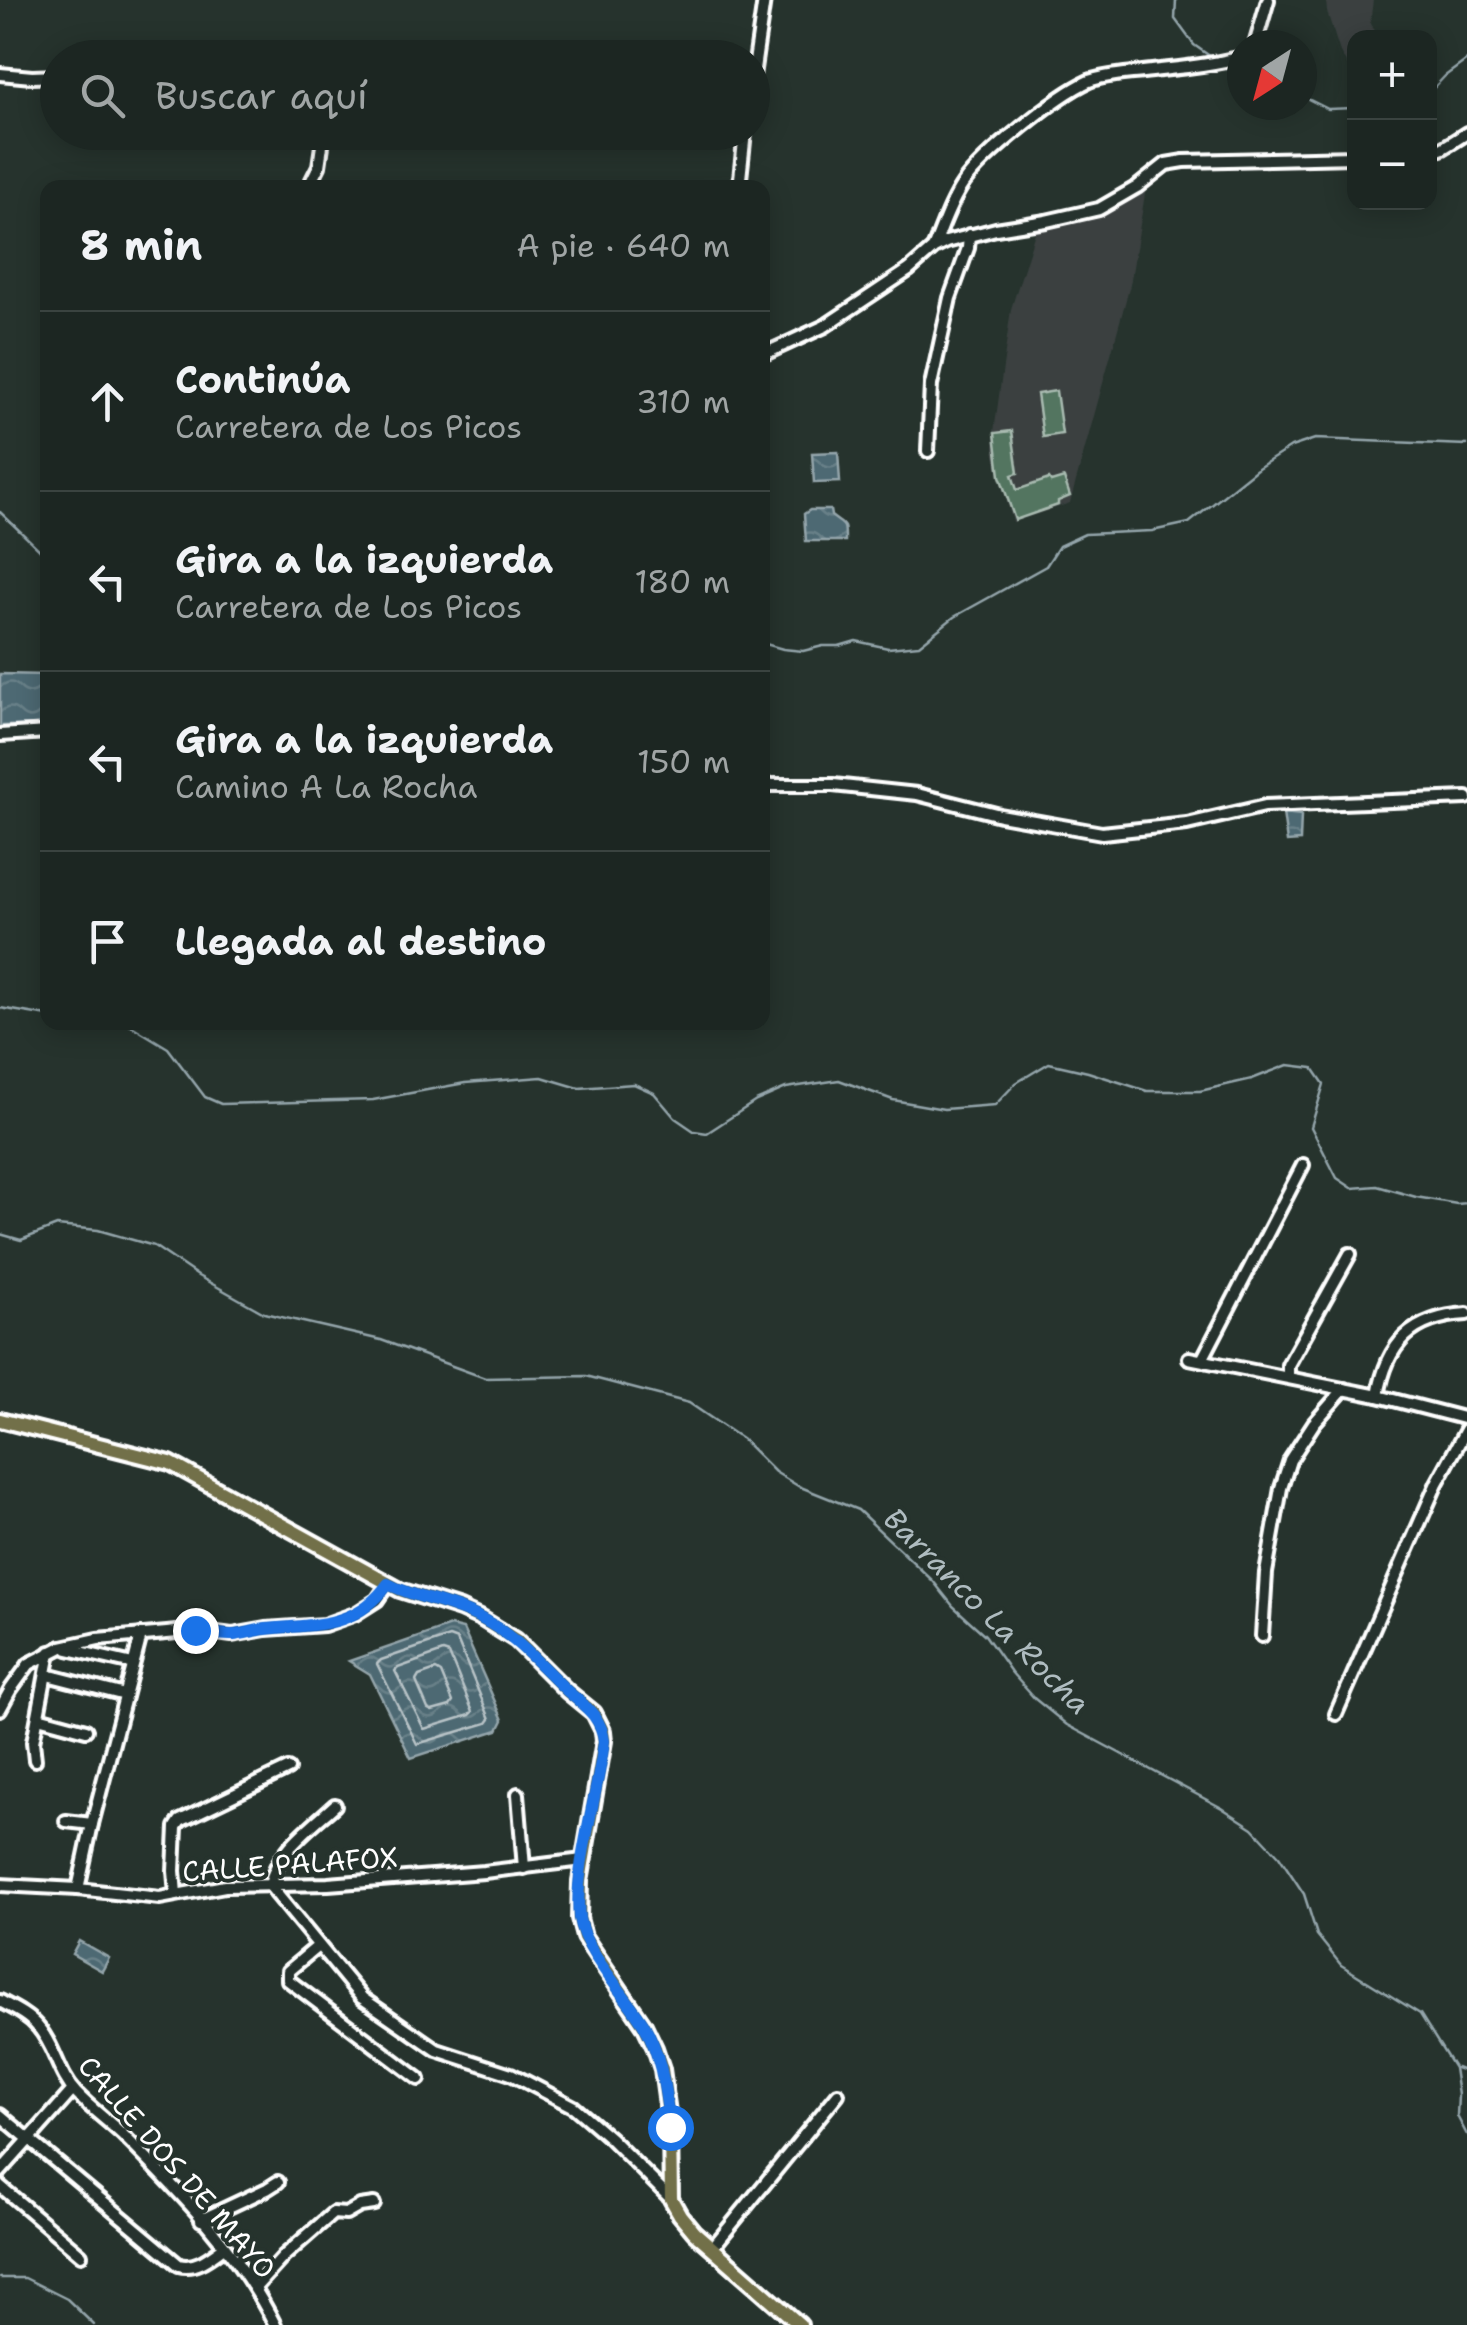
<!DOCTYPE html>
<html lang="es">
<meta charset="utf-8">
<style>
:root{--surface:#1c2622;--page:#252e2a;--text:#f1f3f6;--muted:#a0a5a5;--line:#3a4340}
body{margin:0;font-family:"Shantell Sans",sans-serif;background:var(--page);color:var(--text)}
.controls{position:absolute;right:30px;top:30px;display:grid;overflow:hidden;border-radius:20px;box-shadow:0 5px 25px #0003}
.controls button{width:90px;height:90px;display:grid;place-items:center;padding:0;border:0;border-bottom:2px solid var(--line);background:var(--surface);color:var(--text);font:50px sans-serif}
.compass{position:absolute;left:1227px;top:30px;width:90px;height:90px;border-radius:50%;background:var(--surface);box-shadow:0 5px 25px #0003;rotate:216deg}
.stop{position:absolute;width:30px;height:30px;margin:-22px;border:8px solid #1a73e8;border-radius:50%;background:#fff}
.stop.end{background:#1a73e8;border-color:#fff;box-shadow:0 2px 10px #0008}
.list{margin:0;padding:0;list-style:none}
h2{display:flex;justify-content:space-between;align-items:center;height:130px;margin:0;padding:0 40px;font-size:42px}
h2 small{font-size:32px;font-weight:400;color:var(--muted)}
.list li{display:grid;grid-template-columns:65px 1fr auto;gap:30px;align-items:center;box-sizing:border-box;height:180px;padding:0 40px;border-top:2px solid var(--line)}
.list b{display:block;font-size:38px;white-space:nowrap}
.list p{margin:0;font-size:32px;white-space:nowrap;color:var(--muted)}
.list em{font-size:32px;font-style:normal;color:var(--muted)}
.icon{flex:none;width:55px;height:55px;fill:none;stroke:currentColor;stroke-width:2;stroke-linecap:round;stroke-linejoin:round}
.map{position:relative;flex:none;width:1467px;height:2325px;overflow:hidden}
.search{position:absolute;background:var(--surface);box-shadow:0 5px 25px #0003;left:40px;top:40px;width:730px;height:110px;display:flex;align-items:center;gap:25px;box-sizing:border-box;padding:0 35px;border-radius:55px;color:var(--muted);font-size:38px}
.panel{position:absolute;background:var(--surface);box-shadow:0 5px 25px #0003;left:40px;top:180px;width:730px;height:850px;border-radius:20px}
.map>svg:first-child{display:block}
</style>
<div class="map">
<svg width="1467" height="2325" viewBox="0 0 1467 2325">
<defs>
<pattern id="water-waves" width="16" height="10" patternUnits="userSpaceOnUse" patternTransform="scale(2.5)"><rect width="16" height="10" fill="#4d6973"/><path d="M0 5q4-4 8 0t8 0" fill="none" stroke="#688088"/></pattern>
</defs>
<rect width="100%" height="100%" fill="#26332d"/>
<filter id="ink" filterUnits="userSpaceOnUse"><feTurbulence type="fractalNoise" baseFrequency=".01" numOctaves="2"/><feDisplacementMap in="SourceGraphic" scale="20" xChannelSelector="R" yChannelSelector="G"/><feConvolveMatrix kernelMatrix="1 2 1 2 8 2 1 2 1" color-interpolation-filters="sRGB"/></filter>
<g filter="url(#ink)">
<!-- built -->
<g fill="#3a4140">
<polygon points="1326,0 1373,0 1370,24 1380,37 1354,38 1354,77 1340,52 1327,12"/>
<polygon points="1146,188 1130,285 1070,503 1013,522 999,475 994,450 994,432 1011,309 1037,226 1101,212"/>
</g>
<!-- green -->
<g fill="#527560" stroke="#a8bab0" stroke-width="2.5">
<polygon points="1056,391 1062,434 1043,437 1037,394"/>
<polygon points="1012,431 1018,473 1012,475 1017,490 1049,479 1051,482 1064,478 1070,496 1058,501 1058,505 1015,520 1000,476 995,433"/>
</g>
<!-- water -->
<g fill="url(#water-waves)" stroke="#94a5ab" stroke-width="2.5">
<polygon points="838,452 840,482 814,483 812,453"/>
<path d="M810 510H830L831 516C845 527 845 522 845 541H806L804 514Z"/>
<polygon points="0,674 47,675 47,725 0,726"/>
<polygon points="1283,813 1301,815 1300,841 1287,842"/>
<polygon points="450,1626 463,1629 503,1720 498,1730 411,1758 370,1674 349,1661"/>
<polygon points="79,1941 109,1958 102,1971 72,1954"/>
</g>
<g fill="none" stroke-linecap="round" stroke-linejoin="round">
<!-- shore -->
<g stroke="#b8c3c7" stroke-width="2.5">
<polygon points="449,1637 457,1640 490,1719 487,1723 417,1744 377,1664 381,1660"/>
<polygon points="443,1652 449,1654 473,1712 470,1715 424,1729 395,1671 398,1668"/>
<polygon points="436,1670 441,1673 453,1702 450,1706 432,1711 428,1709 416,1681 419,1676"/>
</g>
<!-- stream -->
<g stroke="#94a5ab" stroke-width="2.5">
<polyline points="1176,0 1175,19 1194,45 1214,59"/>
<polyline points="1226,69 1242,71"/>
<polyline points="1430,92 1445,76 1467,60"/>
<polyline points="1302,96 1328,109 1354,108"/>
<polyline points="0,512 48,558"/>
<polyline points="762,643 783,649 803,651 823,646 839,646 856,641 888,648 919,645 954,617 1046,566 1059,546 1085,534 1152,531 1189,523 1258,468 1291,447 1315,439 1467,445"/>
<polyline points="0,1008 48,1016"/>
<polyline points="125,1022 168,1048 205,1097 221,1104 373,1100 465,1083 542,1077 579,1088 634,1084 654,1093 675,1118 694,1131 707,1133 756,1101 786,1088 839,1080 893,1100 944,1109 995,1105 1016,1083 1049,1063 1088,1072 1147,1091 1200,1091 1252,1079 1288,1065 1313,1068 1324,1084 1311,1127 1337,1178 1352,1188 1377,1186 1416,1197 1457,1204 1467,1203"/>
<polyline points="0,1234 21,1240 57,1226 98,1230 154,1246 198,1276 264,1313 381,1340 485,1378 586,1376 689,1403 742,1439 775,1472 798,1486 858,1510 933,1581 953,1606 985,1635 1011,1672 1035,1699 1067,1725 1222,1808 1253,1828 1279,1856 1304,1894 1317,1935 1341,1965 1420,2014 1454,2068 1458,2095 1457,2116 1467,2135"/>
<polyline points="1456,2068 1467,2072"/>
<polyline points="0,2278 25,2278 67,2299 94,2325"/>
</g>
<!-- minor casing -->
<g stroke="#fff" stroke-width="18">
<g id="minor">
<polyline points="1255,45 1268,0"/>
<polyline points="0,74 32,77 58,76"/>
<polyline points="752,83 764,0"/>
<polyline points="1430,153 1443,148 1467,133"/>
<polyline points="308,188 319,166 324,132"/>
<polyline points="739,188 745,132"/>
<path d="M934 247C943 225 950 203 963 184 982 156 1058 95 1089 81 1105 75 1126 74 1143 72 1176 68 1209 66 1242 57"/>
<polyline points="762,355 825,326 909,270 934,248 946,242 996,229 1046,221 1099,209 1137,187 1166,164 1184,161 1354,157"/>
<polyline points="928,451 931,385 950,298 968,248 969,235"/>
<polyline points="0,735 48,732"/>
<polyline points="762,785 833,785 917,794 1000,815 1102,833 1187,824 1265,806 1467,798"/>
<polyline points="1189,1358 1378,1396 1467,1419"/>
<polyline points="1202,1360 1303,1165"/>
<polyline points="1288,1377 1288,1365 1350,1254"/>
<path d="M1378 1396C1387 1343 1412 1317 1467 1314"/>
<polyline points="1262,1636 1266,1573 1281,1488 1290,1460 1314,1423 1344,1389"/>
<polyline points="68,1649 133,1664"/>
<polyline points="47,1675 125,1695"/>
<polyline points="0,1709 11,1689 29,1664 62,1647 98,1639 167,1633 195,1630 232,1635 266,1629 324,1625 355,1614 377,1600 388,1584"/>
<polyline points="1336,1714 1437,1483 1467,1428"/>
<polyline points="38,1717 86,1730"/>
<polyline points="35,1760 33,1742 50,1652"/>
<polyline points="518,1794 524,1868"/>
<polyline points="66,1821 92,1824"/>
<polyline points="0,1885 78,1889 160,1898 225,1886 328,1884 484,1872 583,1860"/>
<polyline points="270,1886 362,1998 437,2050 511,2074 574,2107 610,2138 671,2199"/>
<path d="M270 1886C275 1852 311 1827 335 1805"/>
<polyline points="78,1889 92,1824 141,1635"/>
<polyline points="176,1894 174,1871 176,1827 180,1821 288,1769"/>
<polyline points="318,1946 288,1971 288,1980 419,2079"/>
<path d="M0 2001C13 2008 28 2015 38 2027 55 2046 58 2074 76 2093 90 2108 107 2120 122 2134 179 2191 239 2252 275 2325"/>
<path d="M0 2115 179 2265C196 2270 211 2256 224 2247"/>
<polyline points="0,2172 73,2090"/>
<polyline points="0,2186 81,2255"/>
<polyline points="201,2220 267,2189 278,2182"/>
<polyline points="713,2247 838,2094"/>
<polyline points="255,2288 284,2256 333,2213 346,2214 360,2206 374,2204"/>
</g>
</g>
<!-- major casing -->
<g stroke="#fff" stroke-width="20">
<polyline id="major" points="0,1420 170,1463 400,1590 460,1609 482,1619 516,1640 567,1691 594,1713 603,1731 604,1741 580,1881 579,1918 584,1937 644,2025 655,2048 662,2069 670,2127 671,2199 680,2215 694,2232 800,2325"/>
</g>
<!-- minor -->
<use href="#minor" stroke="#26332d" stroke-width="10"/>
<!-- major -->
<use href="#major" stroke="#726f4a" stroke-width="12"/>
</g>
</g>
<g fill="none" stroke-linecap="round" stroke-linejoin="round" filter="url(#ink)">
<!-- route -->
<path stroke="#1a73e8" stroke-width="12" d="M195 1630C207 1632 222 1636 234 1635 245 1634 255 1630 266 1629 314 1624 356 1629 388 1584 418 1599 452 1603 482 1619 515 1636 538 1663 564 1688 582 1705 601 1714 604 1741 598 1795 574 1865 579 1918 583 1950 625 1994 643 2023 662 2055 665 2091 670 2127"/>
</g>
<g text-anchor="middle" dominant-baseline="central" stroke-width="8" stroke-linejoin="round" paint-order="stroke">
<!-- street labels -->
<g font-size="28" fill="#fff" stroke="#26332d">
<text transform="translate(290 1864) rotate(-4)">CALLE PALAFOX</text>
<text transform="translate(177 2167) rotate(49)">CALLE DOS DE MAYO</text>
</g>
<!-- water labels -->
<g font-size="30" font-style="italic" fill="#afbcc0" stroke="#26332d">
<text transform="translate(987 1611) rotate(45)">Barranco La Rocha</text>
</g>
</g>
</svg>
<div class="controls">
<button>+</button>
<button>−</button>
</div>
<svg class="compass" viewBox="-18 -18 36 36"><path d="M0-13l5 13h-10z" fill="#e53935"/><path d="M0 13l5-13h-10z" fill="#a0a5a5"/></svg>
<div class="stop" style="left:670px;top:2127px"></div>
<div class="stop end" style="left:195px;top:1630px"></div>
<div class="search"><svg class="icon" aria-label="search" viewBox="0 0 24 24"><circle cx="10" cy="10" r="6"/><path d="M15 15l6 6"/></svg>Buscar aquí</div>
<section class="panel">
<h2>8 min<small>A pie · 640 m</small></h2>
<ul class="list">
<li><svg class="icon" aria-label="ahead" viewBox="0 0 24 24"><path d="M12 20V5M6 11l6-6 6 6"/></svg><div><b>Continúa</b><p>Carretera de Los Picos</p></div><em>310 m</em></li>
<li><svg class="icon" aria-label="left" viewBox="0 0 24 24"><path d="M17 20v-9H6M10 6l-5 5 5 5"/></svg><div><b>Gira a la izquierda</b><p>Carretera de Los Picos</p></div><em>180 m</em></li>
<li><svg class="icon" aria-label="left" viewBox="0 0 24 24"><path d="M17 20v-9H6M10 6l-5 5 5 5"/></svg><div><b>Gira a la izquierda</b><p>Camino A La Rocha</p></div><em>150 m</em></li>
<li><svg class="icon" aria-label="arrive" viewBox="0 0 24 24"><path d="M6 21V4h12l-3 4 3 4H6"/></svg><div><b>Llegada al destino</b></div></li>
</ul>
</section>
</div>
